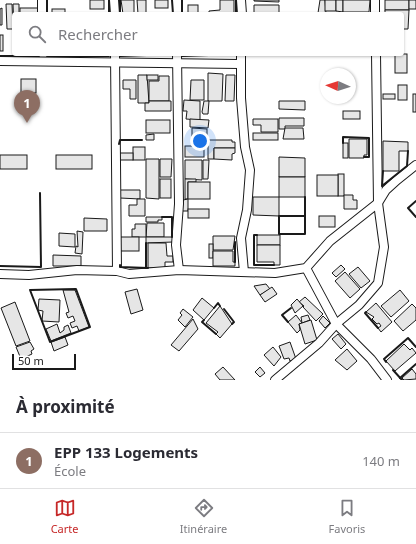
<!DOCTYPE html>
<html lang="fr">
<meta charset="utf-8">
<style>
:root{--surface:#fff;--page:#f2f2f3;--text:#2b2b33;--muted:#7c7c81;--line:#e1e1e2;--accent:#c62828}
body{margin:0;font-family:"Noto Sans",sans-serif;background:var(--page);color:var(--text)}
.compass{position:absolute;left:320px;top:68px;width:36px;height:36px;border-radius:50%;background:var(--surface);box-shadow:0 1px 3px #0004;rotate:273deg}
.scale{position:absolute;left:12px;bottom:10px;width:64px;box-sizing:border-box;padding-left:4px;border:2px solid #1a1a1a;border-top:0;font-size:11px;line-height:14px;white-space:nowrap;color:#1a1a1a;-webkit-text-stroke:3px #fff;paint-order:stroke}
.you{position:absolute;left:200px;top:141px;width:14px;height:14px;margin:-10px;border:3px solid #fff;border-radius:50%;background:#1a73e8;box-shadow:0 0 0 6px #1a73e833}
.badge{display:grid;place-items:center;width:26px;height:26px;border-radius:50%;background:var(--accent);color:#fff;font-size:13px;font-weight:700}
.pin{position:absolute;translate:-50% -33px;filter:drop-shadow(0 1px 2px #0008)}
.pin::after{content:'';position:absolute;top:21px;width:14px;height:12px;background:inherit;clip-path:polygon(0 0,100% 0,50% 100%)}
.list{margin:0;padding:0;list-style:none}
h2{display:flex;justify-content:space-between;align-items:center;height:52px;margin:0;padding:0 16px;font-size:17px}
h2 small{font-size:13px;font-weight:400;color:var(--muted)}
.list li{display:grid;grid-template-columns:26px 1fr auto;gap:12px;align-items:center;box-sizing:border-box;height:56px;padding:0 16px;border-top:1px solid var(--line)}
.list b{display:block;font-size:15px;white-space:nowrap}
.list p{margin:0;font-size:13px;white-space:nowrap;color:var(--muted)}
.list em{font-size:13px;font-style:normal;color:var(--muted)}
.icon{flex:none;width:22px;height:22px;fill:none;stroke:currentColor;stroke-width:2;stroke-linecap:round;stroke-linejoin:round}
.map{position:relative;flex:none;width:416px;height:380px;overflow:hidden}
.search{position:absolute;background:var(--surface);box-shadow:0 1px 3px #0004;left:12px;right:12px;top:12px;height:44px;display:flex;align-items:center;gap:10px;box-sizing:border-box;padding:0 14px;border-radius:4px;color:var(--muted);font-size:15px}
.sheet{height:108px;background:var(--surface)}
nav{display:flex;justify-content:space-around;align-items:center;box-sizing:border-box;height:56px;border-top:1px solid var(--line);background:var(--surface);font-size:11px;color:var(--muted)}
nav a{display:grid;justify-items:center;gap:2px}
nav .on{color:var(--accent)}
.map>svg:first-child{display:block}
</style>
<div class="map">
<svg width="416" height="380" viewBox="0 0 416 380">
<rect width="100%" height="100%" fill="#fff"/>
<!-- building -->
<g fill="#e6e6e6" stroke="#1a1a1a">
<rect x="90" y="0" width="14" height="9"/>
<polygon points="121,0 134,0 134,13 137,14 123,14"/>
<polygon points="137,0 146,0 146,14 138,14"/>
<rect x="155" y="0" width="13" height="8"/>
<polygon points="220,0 234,0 234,14 209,14 209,11 220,10"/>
<polygon points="254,0 279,0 279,2 254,1"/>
<polygon points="320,0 325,0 326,14 318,13"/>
<rect x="325" y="0" width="11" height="11"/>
<polygon points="336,0 343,0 343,12 336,11"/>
<polygon points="343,0 370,0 369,12 343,12"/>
<rect x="385" y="0" width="24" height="10"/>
<rect x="409" y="0" width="7" height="9"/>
<polygon points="6,4 12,4 13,29 7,29"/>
<polygon points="13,4 19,4 19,14 14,14 14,29"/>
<rect x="188" y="5" width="10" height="9"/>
<polygon points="254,5 279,5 279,14 254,13"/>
<polygon points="2,8 2,25 0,25 0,9"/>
<rect x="20" y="8" width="18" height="6"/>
<rect x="52" y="9" width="13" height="5"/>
<polygon points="385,10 409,10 408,29 402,29 402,14 385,14"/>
<rect x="0" y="35" width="3" height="16"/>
<rect x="395" y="54" width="12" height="19"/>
<polygon points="208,73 223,74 222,101 208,101"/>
<polygon points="138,75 147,75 149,103 138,103"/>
<rect x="147" y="75" width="11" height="5"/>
<polygon points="226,75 235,75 234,101 225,101"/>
<polygon points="159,76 169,76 169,101 149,101 149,81 159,81"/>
<rect x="21" y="79" width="15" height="14"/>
<polygon points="123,80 136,80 136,99 130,99 130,89 123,89"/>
<polygon points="191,80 204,80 204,100 190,100"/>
<rect x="398" y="85" width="9" height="15"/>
<rect x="383" y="94" width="12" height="5"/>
<rect x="413" y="94" width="3" height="18"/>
<polygon points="184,100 200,101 200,120 186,119 187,111 183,111"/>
<polygon points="149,101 171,101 171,111 145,111 145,103 149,103"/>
<polygon points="204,101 209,101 208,114 203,114 202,112"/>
<polygon points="279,101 305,101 305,110 279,109"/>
<rect x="343" y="111" width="17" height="8"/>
<polygon points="279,118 304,118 304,126 285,126 285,129 279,129"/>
<polygon points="190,119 209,120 208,128 190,127"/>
<polygon points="253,119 278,119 278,132 261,132 261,125 253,125"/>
<rect x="146" y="120" width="24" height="13"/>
<polygon points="192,128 207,129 207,139 192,139"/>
<polygon points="285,128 303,128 304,139 283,139"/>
<rect x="253" y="133" width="25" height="7"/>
<polygon points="154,134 154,140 146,140 146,135"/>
<polygon points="349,139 367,139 367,155 364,155 364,158 349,158"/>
<polygon points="208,140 232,140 232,142 235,142 235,148 214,148 214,159 208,159"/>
<polygon points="383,141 408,142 408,151 399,151 399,171 383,171"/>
<rect x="343" y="143" width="5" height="15"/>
<rect x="185" y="146" width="19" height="11"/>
<rect x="133" y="147" width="12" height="13"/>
<polygon points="214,148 235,148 235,153 232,154 232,160 214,159"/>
<rect x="119" y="153" width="14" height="7"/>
<rect x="0" y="155" width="27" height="14"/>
<rect x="56" y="155" width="36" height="14"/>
<polygon points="279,157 305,158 305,177 279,177"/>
<polygon points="146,159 159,159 159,199 146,198"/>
<polygon points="160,159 172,159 171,177 160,177"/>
<polygon points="185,160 202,160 202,180 185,179"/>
<polygon points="203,160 209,160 208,179 203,179"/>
<rect x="338" y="174" width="6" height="22"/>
<rect x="317" y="175" width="21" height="21"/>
<rect x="279" y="177" width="26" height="20"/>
<rect x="160" y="179" width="11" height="19"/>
<polygon points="185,179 196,179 196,182 188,182 188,199 185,199"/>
<rect x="188" y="182" width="22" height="17"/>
<polygon points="120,190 140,190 140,199 120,198"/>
<polygon points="344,195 353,195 353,200 357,200 357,209 344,209"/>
<polygon points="253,197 279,197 279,216 253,215"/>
<polygon points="137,199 145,199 145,216 129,216 129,205 137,205"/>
<polygon points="188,199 188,211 182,211 183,200"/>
<rect x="188" y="209" width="21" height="9"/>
<rect x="319" y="216" width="16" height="11"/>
<polygon points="146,217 162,217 162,220 158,220 158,222 146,222"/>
<polygon points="84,218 107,219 107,231 84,231"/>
<polygon points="147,223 164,223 164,237 146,237"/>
<polygon points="135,224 146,224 146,237 132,237 132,229 135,229"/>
<polygon points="77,231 83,232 82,254 75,253 76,246 78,247"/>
<polygon points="59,233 75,234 75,247 59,246"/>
<rect x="257" y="235" width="23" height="10"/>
<polygon points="213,236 235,236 233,250 213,250"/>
<rect x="120" y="237" width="19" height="14"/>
<polygon points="146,237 173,237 173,242 146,243"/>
<polygon points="148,243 166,243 167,256 173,256 173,262 165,262 165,268 148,268"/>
<rect x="209" y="244" width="4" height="14"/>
<polygon points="257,245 280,245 280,265 274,265 274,262 257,262"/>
<polygon points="213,251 233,251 233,262 235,262 235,266 213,266"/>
<polygon points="53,255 81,256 81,266 53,266"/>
<polygon points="341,265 345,269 336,277 332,273"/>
<polygon points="358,267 370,281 361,288 349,274"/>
<polygon points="345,272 360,289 350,298 335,281"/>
<polygon points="266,284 270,289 260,295 254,286"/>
<polygon points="272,287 277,294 265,302 260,295"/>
<polygon points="137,289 143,310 131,314 125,292"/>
<polygon points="63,290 75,290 89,327 79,331 77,326 72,328 70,323 75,321 73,316 68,318 66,313 69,312"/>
<polygon points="400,290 409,301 391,317 381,306"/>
<polygon points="305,297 323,314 316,321 303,307 304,306 299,302"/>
<polygon points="202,298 214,308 204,320 193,310"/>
<polygon points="39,299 60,300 59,322 42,321 43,311 38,310"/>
<polygon points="297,299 303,306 295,313 291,305"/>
<polygon points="15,302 30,341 16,346 1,308"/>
<polygon points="376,303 392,322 381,332 378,328 381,326 379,323 377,324 372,319 374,317 366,312"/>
<polygon points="412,304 416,308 416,320 403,331 394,321"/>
<polygon points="220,306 232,324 220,338 216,334 218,332 206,323"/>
<polygon points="183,309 193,317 185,327 178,320 182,315 180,313"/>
<polygon points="296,315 302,323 299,324 300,330 297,333 288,322"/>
<polygon points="308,315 310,320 302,323 301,317"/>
<polygon points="323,316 330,323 325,328 319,321"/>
<polygon points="193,319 198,329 179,351 171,345"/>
<polygon points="311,320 317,340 305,344 299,324"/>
<polygon points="57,324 60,333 64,330 64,327 68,325 71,333 51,341 46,329"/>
<polygon points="338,334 346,344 341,349 332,339"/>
<polygon points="65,337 68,345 54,351 51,342"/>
<polygon points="30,342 34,349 31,351 32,354 21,359 16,347"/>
<polygon points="290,342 296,359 290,361 289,358 284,359 279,346"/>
<polygon points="404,344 410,350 412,348 416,353 395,371 386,361"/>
<polygon points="273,347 281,357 274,366 264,355"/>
<polygon points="347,349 357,361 347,370 335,360"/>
<polygon points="223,367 235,380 220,380 215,374"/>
<polygon points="260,367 265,373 260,377 255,372"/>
<polygon points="412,369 416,374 416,379 404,380 402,378"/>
</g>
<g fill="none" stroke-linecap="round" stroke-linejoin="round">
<!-- street casing -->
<g stroke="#1a1a1a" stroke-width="10">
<g id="street">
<polyline points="42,0 42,14"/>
<polyline points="114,0 115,14"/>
<polyline points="177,0 177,14"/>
<polyline points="241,0 242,14"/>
<polyline points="375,0 375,14"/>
<polyline points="115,54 117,271"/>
<polyline points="177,54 179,204 176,245 179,270"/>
<polyline points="241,54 241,98 245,147 250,170 247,210 241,238 244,272"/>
<polyline points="0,61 240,64"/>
<polyline points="306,268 336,324 371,359 387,380"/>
<polyline points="0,274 29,275 77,270 117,271 129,274 179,270 275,273 306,268 330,241 378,203 386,190 397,180 416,165"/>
<polyline points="275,380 319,343 336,324 359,305 378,283 384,247 378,203 376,54"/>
</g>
</g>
<!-- street -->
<use href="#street" stroke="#fff" stroke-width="8"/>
<!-- wall -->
<g stroke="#1a1a1a" stroke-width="2">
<polyline points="47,0 47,14"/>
<polyline points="109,0 109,14"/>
<polyline points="120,0 120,14"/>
<polyline points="172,0 173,14"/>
<polyline points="182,0 182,14"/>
<polyline points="236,0 236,14"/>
<polyline points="47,54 47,56 109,56 109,54"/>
<polyline points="182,54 182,56 236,54"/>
<polyline points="0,56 39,56 39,54"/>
<polyline points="120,56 173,54"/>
<polyline points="343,143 343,137 369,138 369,157 364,157"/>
<polyline points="119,144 120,140 142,140"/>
<polyline points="383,171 382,186 407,166 408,151"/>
<polyline points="305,197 305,234 279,234 279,216 305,216"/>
<polyline points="416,201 408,208 416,217"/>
<polyline points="162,217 172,217 172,237"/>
<polyline points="257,235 254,235 254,265 274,265"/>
<polyline points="235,242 235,262"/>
<polyline points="120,265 120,267 148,268"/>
<polyline points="0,266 41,267 40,193"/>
<polyline points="146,268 146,243"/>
<polygon points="76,289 90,327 50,342 30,290"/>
<polyline points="214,308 218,303 220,306"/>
<polyline points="224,309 234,322 232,324"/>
<polyline points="366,312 365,313 378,328"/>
<polyline points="204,320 202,322 216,334"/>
<polyline points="288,322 282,315 291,308"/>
<polyline points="386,362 384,359 408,338 416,347"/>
<polyline points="393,370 402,380"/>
<polyline points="400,378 416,364"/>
</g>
</g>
</svg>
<svg class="compass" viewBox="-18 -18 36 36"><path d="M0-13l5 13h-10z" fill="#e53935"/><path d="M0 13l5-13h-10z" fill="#7c7c81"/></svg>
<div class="scale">50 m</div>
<div class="you"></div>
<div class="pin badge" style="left:27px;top:123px;background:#8d6e63">1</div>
<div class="search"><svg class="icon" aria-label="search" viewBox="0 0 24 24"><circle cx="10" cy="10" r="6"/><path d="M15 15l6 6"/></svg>Rechercher</div>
</div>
<section class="sheet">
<h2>À proximité<small></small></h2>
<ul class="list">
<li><span class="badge" style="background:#8d6e63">1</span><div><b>EPP 133 Logements</b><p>École</p></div><em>140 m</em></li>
</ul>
</section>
<nav>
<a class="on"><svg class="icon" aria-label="map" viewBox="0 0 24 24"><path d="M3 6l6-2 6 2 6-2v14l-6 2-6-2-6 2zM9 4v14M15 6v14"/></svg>Carte</a>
<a><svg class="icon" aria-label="directions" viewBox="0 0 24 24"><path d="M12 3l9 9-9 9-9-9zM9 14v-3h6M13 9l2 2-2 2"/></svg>Itinéraire</a>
<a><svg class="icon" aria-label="saved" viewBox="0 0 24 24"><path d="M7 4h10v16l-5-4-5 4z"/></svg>Favoris</a>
</nav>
